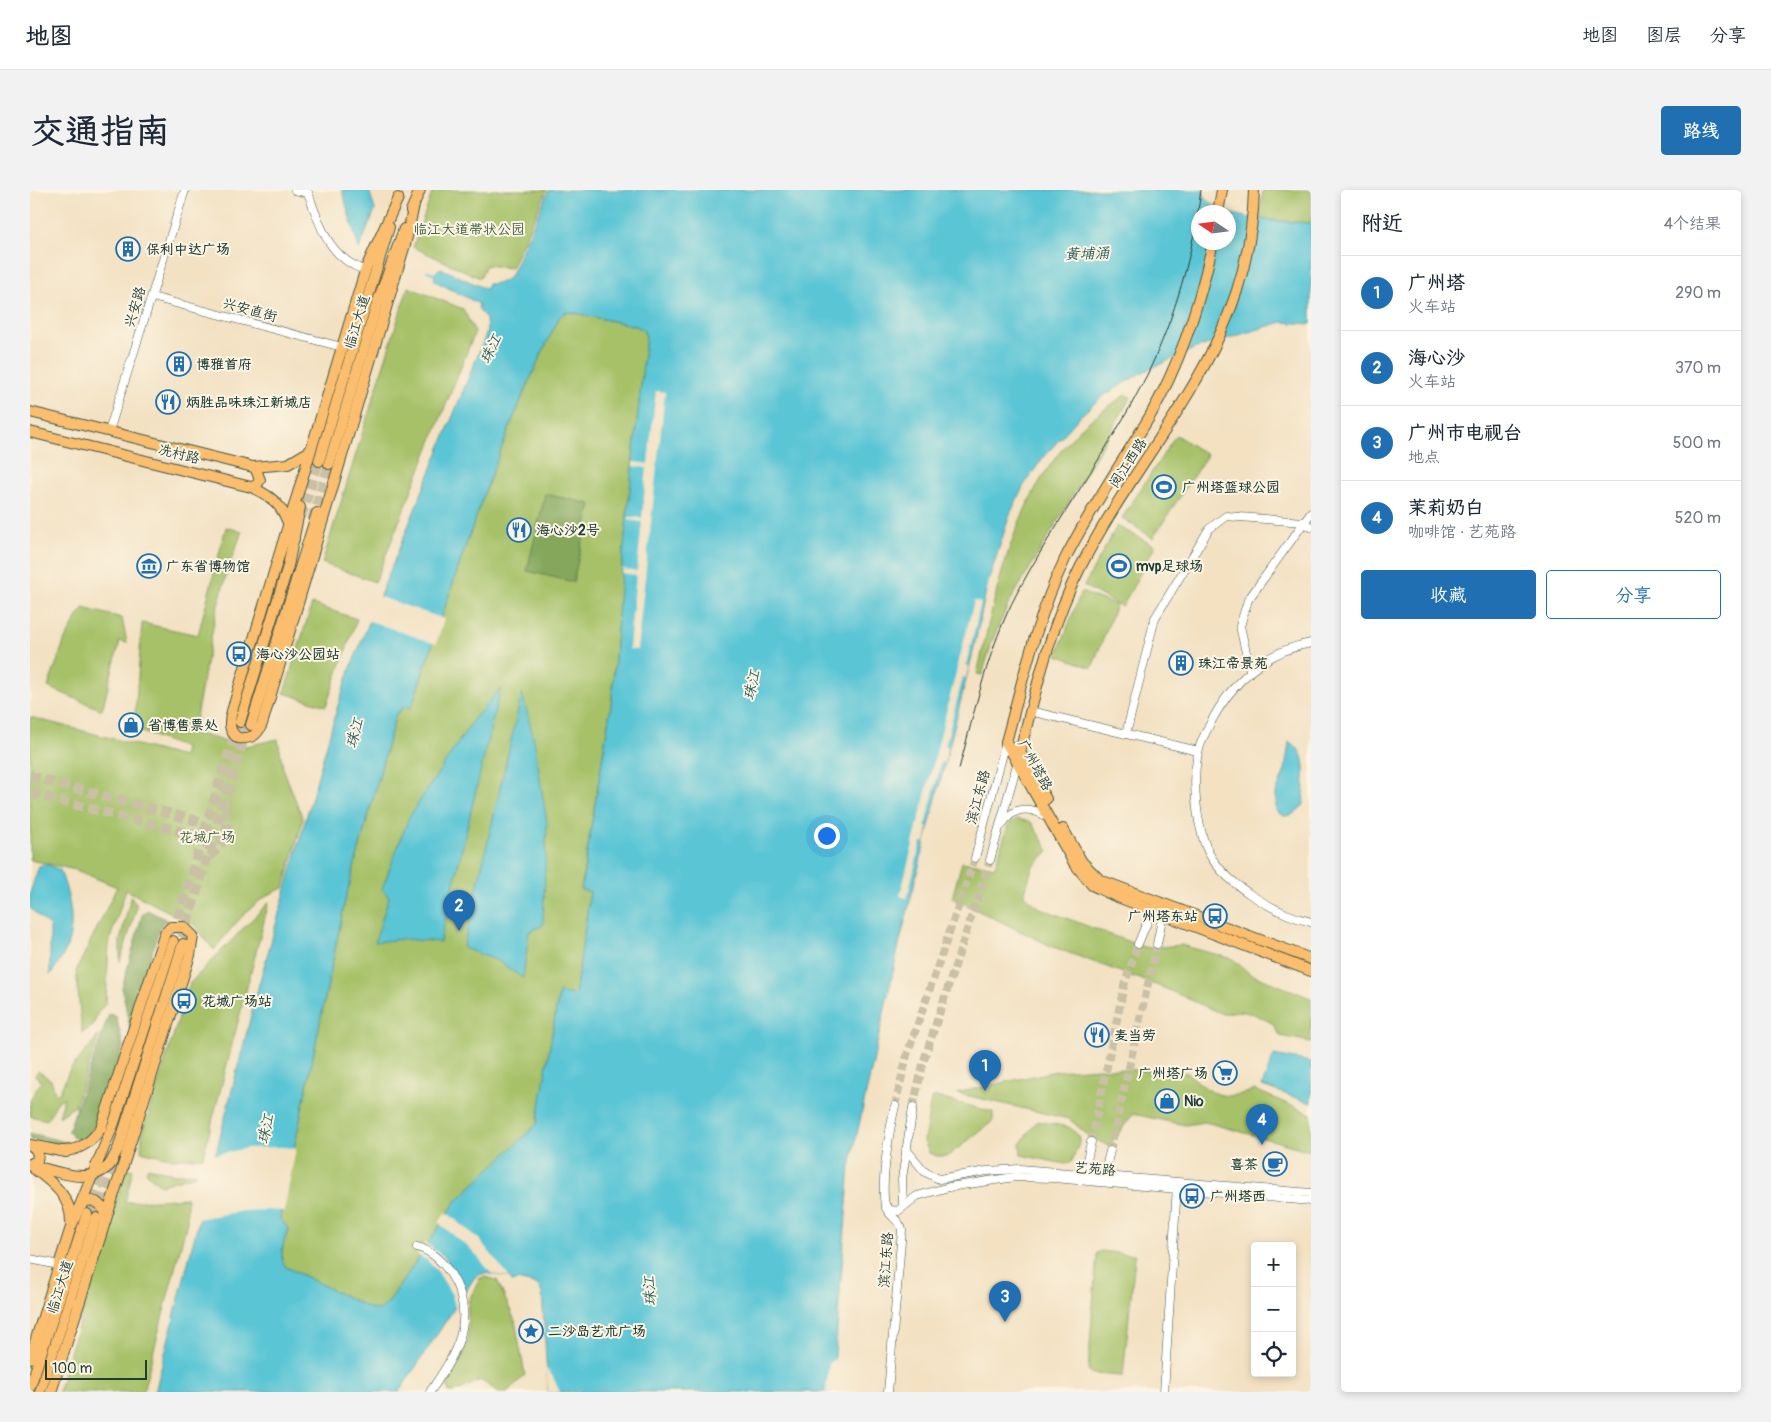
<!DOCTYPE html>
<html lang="zh">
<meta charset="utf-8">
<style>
:root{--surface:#fff;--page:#f2f2f3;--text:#1f2937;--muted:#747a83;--line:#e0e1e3;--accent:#1f6fb2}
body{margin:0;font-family:Pangolin,"LXGW WenKai TC",sans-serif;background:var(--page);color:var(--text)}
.controls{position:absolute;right:15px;bottom:15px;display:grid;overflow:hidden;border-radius:5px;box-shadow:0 2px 8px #0003}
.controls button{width:45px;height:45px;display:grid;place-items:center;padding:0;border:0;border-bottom:1px solid var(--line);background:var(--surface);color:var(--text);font:25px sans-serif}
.compass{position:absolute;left:1161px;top:15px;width:45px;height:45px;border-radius:50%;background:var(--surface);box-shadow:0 2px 8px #0003;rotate:283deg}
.scale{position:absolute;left:15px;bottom:12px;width:102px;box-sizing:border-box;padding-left:5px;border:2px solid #1f3d34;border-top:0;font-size:14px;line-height:18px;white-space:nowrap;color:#1f3d34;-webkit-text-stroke:4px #fcf5e5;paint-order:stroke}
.you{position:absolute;left:796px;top:645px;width:18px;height:18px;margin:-12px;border:4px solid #fff;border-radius:50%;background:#1a73e8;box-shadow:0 0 0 8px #1a73e833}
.badge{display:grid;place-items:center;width:32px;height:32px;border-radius:50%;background:var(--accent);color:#fff;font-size:16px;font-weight:700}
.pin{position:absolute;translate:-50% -41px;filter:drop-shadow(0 1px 2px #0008)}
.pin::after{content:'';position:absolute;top:26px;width:18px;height:15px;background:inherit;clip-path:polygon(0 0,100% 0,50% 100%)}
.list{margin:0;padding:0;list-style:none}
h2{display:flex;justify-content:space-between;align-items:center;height:65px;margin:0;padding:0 20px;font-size:21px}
h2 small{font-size:16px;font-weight:400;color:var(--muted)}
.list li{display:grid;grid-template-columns:32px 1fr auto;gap:15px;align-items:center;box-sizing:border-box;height:75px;padding:0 20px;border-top:1px solid var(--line)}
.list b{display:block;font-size:19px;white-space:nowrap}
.list p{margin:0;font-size:16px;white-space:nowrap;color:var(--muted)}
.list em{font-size:16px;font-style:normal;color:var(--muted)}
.actions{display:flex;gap:10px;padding:15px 20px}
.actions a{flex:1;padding:11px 0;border:1px solid var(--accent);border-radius:5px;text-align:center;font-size:18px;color:var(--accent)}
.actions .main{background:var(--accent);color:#fff}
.icon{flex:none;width:28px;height:28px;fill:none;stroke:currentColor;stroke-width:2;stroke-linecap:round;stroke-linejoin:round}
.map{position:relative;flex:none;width:1281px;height:1202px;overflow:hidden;border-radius:5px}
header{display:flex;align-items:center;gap:30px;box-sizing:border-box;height:70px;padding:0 25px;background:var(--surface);border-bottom:1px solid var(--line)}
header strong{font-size:24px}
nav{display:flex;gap:28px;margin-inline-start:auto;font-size:18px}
.intro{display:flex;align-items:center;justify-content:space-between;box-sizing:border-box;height:120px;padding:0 30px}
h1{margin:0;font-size:35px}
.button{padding:12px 22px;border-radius:5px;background:var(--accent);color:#fff;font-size:18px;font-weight:700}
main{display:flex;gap:30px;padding:0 30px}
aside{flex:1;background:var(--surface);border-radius:5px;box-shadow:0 2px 8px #0003}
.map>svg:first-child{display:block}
</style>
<header>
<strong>地图</strong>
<nav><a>地图</a><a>图层</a><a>分享</a></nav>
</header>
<div class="intro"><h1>交通指南</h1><a class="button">路线</a></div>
<main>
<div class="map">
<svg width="1281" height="1202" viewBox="0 0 1281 1202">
<rect width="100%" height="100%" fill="#fcf5e5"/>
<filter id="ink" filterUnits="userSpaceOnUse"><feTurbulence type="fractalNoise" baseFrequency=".02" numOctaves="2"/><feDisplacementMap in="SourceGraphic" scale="10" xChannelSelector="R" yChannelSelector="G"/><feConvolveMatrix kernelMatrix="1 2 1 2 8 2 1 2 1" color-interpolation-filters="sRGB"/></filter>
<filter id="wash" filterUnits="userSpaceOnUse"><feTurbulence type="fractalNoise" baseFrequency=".0096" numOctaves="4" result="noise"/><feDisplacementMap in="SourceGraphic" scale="20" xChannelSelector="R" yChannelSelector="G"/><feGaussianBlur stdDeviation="1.12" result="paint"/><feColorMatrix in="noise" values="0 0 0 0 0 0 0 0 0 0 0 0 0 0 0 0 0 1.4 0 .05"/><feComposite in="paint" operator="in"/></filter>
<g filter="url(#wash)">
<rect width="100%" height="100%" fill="#f3e1c2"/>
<!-- green -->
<g fill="#a6c168" stroke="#627f4e">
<polygon points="403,0 517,0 481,78 456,75 450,88 383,57"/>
<polygon points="1233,0 1281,0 1281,33 1230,29"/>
<polygon points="378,97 433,119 445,142 345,392 292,373"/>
<path d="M540 122 606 136 613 140 616 146 591 384 582 509 551 699 560 702 545 805 529 803 507 935 427 1010 358 1113 349 1120 341 1119 256 1077C247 1067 255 1051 258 1039L250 1029 251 1022 315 711 366 524 374 517 381 518C426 387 466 252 529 128L534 123Z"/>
<path d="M1095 205 1101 207 978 415 963 449 952 485 947 484C967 400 981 314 1042 248 1056 231 1077 218 1095 205Z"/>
<polygon points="1146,245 1177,265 1123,348 1092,328"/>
<polygon points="1087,336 1125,356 1092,417 1054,396"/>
<path d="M196 337 212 342 199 375 185 427 163 543 216 556 248 549 253 578 273 629 254 698C224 708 203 736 184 760L163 734 96 700 79 752 76 813 68 822 63 836 52 843 46 781 87 697 46 680 0 670V527L153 567 155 558 104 539 112 433 168 445Z"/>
<polygon points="1051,402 1086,415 1062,478 1027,465"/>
<polygon points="282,414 327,429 296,516 254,503"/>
<polygon points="53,418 92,428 97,453 90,451 72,520 18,497 35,449"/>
<polygon points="987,629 1001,632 1019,661 1002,678 994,705 1010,718 1110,756 1119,758 1151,755 1203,769 1220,784 1281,808 1281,852 1250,846 1242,833 1224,824 1208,821 1192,824 1134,798 1023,757 922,708 932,672 965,677 978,635"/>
<polygon points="101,706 106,714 106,720 90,772 90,751"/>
<polygon points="239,712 173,967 144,969 111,961 112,943 160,793"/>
<polygon points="69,845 45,916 29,927 34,908 28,911 17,930 0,926 0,910 11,892 5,885 8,881 21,890 25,903 29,904 39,881"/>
<path d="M1069 878 1159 883C1181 906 1194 911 1225 900L1281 924V961L1175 932 1155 935 1103 924 1079 956 1060 947 1039 929 926 903 1026 881Z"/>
<polygon points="906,907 963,922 963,931 918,966 907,966 899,963 894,951 901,909"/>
<polygon points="1007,931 1039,937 1049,946 1049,954 1042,971 1035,974 991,965 990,954"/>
<polygon points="118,977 145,984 165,983 166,985 131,995 121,988 116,981"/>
<polygon points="97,978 103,980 95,1012 157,1008 157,1032 113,1202 28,1202"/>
<polygon points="1071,1061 1105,1065 1105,1067 1093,1186 1063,1184 1058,1180 1067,1063"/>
<polygon points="455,1087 467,1090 485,1131 495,1185 477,1202 469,1202 450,1190 425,1202 419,1202 417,1191 430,1171 438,1150 438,1112 450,1088"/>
</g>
<!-- forest -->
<g fill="#84a75c" stroke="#527248">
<polygon points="515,304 561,314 543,392 497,381"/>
<polygon points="117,720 141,732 133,732 129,739 100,839 92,798 112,725"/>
<polygon points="79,824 86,826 93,856 91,863 66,938 50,953 38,942"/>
<polygon points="0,943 40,953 34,956 0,950"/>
</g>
<!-- water -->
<g fill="#5ac5d5" stroke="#3c8184" fill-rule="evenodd">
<polygon points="312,0 339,0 345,20 329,59"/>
<path d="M519 0H1172C1182 32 1253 31 1281 33V134L1252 132 1166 158 1113 182 1073 206 1051 225 1012 269 994 295 980 324 958 392 943 462 869 755 820 976 802 1202H518L512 1103 508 1095 487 1090 482 1092 479 1087 454 1083 445 1087 369 1202H125L229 794 308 515 321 477 457 142 456 129 448 118 449 114 405 91 404 84 410 78 456 99 458 94 470 93 480 87ZM1168 22H1198V52H1168ZM540 122 606 136 613 140 616 146 591 384 582 509 551 700 560 702 545 805 529 802 507 934 427 1010 358 1113 349 1120 341 1119 256 1077C247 1067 255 1051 258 1038L250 1029 251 1022 315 711 366 524 374 517 381 518C426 387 466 252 529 128L534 123Z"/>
<polygon points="470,499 410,752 373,749 345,752 359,707 352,699 379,627 443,530"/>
<polygon points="492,503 504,550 517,633 513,735 499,742 493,788 468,771 433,758"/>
<path d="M1259 552C1281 562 1272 589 1274 615L1262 625 1254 626 1246 621V603L1255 580Z"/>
<path d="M16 674 30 680C44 720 49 750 20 785V737L0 718V703L9 676Z"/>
<polygon points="1244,865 1281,872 1281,913 1232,896"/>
</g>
<!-- pier -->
<g fill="#f3e1c2">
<polygon points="626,201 635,202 607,460 599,459 606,385 592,383 593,379 607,381 612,332 598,330 599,327 612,328 617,278 603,276 603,272 618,274"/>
<polygon points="347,406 414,429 406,454 337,430"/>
<polygon points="944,411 951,413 936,475 939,476 936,488 933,487 915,556 918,557 914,573 911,572 895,637 898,638 895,652 891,652 877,708 870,706"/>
<polygon points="250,957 266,958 254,1021 237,1020 212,1021 167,1029 183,965 218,958"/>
<polygon points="416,1022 449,1049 479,1087 462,1084 444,1062 409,1033"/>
<polygon points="395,1053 413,1066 432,1093 436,1105 426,1120 422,1105 408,1082 397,1070 387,1065"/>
<polygon points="807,1167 804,1202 796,1202 799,1174"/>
<polygon points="516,1178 523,1187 530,1202 518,1202"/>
</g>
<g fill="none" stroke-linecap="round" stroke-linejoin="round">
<!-- stream -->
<polyline stroke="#5ac5d5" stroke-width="2" points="397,81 407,85"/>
</g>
</g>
<g filter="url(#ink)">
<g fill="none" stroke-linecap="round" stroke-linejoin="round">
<!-- minor-tunnel -->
<g stroke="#c9c0a6" stroke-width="8" stroke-dasharray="8 4" stroke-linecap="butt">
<polyline points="865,916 877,865 945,668"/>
<polyline points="883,917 894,870 960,670"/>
<polyline points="1061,952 1094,796 1108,754"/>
<polyline points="1080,961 1127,754"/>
</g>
<!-- major-tunnel -->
<g stroke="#c9c0a6" stroke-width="10" stroke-dasharray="10 5" stroke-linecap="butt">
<polyline points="271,327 289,271"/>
<polyline points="282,330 299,274"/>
<polyline points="0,586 171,632"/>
<polyline points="0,603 168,646"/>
<polyline points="180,667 198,644 195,620"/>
<polyline points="139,757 211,523"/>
<polyline points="148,762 221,525"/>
<polyline points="57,1024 71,977"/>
<polyline points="66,1028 85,967"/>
</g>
<!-- minor casing -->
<g stroke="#3f5649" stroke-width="9">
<g id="minor">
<polyline points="265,0 278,3"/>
<path d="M277 0C290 35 297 67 336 81"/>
<polyline points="122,107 312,157"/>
<polyline points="79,241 155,0"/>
<path d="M1281 453C1235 461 1202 492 1181 532 1176 542 1170 552 1168 563 1162 591 1166 630 1176 657 1190 692 1246 724 1281 732"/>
<polyline points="1220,480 1210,436 1218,410 1281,323"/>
<polyline points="1000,521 1168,561"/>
<polyline points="1096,544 1125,428 1179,339 1196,326 1274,332 1281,337"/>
<path d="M972 635C983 616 1000 616 1017 627"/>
<polyline points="945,668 976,552"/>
<polyline points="960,670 988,571"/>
<polyline points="1108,754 1122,720 1125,718"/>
<polyline points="1127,754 1134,719"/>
<polyline points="876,959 895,982 909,989 957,981 990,979 1281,1003"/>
<polyline points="1054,983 1061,952"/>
<polyline points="1072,986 1074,985 1080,961"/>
<polyline points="856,1016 860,1020 868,1021 887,1006 919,997 985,987 1024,988 1281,1011"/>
<polyline points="873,1017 872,989 883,917"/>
<path d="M387 1057C400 1060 413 1072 420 1083 449 1127 426 1164 400 1202"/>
<polyline points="0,1069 29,1075"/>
<path d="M858 1202 872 1040C870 1030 860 1027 856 1018 849 999 860 937 865 916"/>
<polyline points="1134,1202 1147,996"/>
</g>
</g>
<!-- major casing -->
<g stroke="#3f5649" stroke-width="12">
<g id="major">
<path d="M368 8 336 78 202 521C199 532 198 541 208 548 221 549 227 546 232 534L376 51 384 15"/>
<polyline points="381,21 390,0"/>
<polyline points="1188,22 1192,0"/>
<polyline points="0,222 223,277 258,274 280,261"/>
<path d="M0 242 221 297C249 309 255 321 264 349"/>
<polyline points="289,271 359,37"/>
<polyline points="299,274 347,114 374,39"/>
<polyline points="221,297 226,296 230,290 225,277"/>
<polyline points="210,532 258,376 270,317"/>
<polyline points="221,535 287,323"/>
<path d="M976 552C993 489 1007 427 1035 369 1060 319 1092 273 1120 226 1151 172 1170 113 1183 52"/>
<polyline points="976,552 1044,673 1062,695 1085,706 1281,781"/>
<polyline points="985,558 990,562 1016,609"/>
<path d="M990 562C1006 499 1021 434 1051 376 1119 244 1220 159 1224 0"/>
<polyline points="1033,639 1052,672 1070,690 1281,769"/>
<polyline points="0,955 36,962"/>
<polyline points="0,974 7,971 8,964 5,958 0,955"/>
<path d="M0 975C27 981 62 998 82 972"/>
<polyline points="79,976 88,959 153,754"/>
<path d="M3 978C22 992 42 1007 41 1033"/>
<polyline points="50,1017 57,1010 66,1012 74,1019 75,1029"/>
<polyline points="0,1168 41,1037 84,933 143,751"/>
<polyline points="0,1197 57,1024"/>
<polyline points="10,1202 66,1028"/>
<path d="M21 1202 160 765 163 746 154 737H141L135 743 71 938C62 952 47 962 30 961"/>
</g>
</g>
<!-- minor -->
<use href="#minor" stroke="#fff" stroke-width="8"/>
<!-- major -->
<use href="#major" stroke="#fbbe6e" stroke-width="10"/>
<!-- tram -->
<path stroke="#1f3d34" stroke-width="1" d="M929 579C945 520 958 458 987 403 1027 328 1079 261 1117 185 1145 127 1163 64 1171 0"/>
</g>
</g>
<!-- icons -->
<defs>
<g id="building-ring" transform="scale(1.25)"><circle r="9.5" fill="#fcf5e5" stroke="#1f6fb2" stroke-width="1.5"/><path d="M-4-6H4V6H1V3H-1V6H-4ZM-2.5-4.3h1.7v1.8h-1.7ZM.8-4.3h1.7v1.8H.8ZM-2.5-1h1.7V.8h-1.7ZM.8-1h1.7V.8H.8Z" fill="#1f6fb2"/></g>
<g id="restaurant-ring" transform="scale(1.25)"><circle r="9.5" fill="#fcf5e5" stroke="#1f6fb2" stroke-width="1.5"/><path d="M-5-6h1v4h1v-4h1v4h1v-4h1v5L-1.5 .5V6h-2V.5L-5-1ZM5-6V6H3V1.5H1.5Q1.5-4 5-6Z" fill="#1f6fb2"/></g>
<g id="stadium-ring" transform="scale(1.25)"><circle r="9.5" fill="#fcf5e5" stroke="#1f6fb2" stroke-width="1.5"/><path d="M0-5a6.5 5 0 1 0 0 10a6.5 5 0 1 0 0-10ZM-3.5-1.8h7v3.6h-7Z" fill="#1f6fb2"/></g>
<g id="museum-ring" transform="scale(1.25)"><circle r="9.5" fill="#fcf5e5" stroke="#1f6fb2" stroke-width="1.5"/><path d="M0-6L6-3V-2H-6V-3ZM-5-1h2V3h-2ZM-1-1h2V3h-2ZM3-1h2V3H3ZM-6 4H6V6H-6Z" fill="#1f6fb2"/></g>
<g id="bus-ring" transform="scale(1.25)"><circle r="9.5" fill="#fcf5e5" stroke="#1f6fb2" stroke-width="1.5"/><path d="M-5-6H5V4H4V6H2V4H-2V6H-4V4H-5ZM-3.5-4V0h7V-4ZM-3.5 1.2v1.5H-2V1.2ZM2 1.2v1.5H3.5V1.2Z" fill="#1f6fb2"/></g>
<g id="shop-ring" transform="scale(1.25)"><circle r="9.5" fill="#fcf5e5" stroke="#1f6fb2" stroke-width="1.5"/><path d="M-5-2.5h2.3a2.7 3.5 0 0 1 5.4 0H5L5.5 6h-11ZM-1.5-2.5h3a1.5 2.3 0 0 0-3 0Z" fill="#1f6fb2"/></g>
<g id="supermarket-ring" transform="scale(1.25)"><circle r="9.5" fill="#fcf5e5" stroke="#1f6fb2" stroke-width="1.5"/><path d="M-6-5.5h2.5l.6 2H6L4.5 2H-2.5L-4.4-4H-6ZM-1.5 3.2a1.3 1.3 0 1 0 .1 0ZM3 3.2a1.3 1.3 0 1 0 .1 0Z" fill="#1f6fb2"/></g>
<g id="cafe-ring" transform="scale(1.25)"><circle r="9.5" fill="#fcf5e5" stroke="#1f6fb2" stroke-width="1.5"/><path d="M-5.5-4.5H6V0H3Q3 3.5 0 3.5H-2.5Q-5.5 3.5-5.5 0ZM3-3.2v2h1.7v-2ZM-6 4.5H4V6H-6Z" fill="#1f6fb2"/></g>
<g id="sight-ring" transform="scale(1.25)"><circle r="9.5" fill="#fcf5e5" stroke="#1f6fb2" stroke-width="1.5"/><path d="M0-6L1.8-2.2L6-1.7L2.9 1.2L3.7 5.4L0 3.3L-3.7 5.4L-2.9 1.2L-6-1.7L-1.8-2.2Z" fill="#1f6fb2"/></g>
</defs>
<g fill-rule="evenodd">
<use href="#building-ring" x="98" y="59"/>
<use href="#building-ring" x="149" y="174"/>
<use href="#restaurant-ring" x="138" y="212"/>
<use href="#stadium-ring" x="1134" y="297"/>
<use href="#restaurant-ring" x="489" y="340"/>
<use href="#museum-ring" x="119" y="376"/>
<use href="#stadium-ring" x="1089" y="376"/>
<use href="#bus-ring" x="209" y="464"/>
<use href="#building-ring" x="1151" y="473"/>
<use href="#shop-ring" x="101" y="535"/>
<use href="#bus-ring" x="1185" y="726"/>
<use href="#bus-ring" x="154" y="811"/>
<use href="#restaurant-ring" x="1067" y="845"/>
<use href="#supermarket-ring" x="1195" y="883"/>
<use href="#shop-ring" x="1137" y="911"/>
<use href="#cafe-ring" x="1245" y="974"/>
<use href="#bus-ring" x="1162" y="1006"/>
<use href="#sight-ring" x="501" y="1141"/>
</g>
<g text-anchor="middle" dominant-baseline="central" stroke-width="4" stroke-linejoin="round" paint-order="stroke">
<!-- park labels -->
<g font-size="14" fill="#415e41" stroke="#fcf5e5">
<text x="439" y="39">临江大道带状公园</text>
<text x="177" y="647">花城广场</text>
</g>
<!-- poi labels -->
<g font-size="14" font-weight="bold" fill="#1f3d34" stroke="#fcf5e5" text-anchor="start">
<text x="116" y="59">保利中达广场</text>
<text x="166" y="174">博雅首府</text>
<text x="156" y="212">炳胜品味珠江新城店</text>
<text x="1152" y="297">广州塔篮球公园</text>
<text x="506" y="340">海心沙2号</text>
<text x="136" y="376">广东省博物馆</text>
<text x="1106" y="376">mvp足球场</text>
<text x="226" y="464">海心沙公园站</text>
<text x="1168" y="473">珠江帝景苑</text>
<text x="118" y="535">省博售票处</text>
<text x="1168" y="726" text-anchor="end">广州塔东站</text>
<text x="172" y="811">花城广场站</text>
<text x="1084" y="845">麦当劳</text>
<text x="1178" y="883" text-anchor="end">广州塔广场</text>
<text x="1154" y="911">Nio</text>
<text x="1228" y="974" text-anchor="end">喜茶</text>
<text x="1180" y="1006">广州塔西</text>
<text x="518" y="1141">二沙岛艺术广场</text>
</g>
<!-- street labels -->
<g font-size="14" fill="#1f3d34" stroke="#fcf5e5">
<text transform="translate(105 117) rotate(-73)">兴安路</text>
<text transform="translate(220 120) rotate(15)">兴安直街</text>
<text transform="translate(327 132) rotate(-73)">临江大道</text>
<text transform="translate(149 264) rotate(14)">冼村路</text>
<text transform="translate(1098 273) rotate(-57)">阅江西路</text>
<text transform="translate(1005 575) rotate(61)">广州塔路</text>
<text transform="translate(948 607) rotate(-75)">滨江东路</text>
<text transform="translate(1065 979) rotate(5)">艺苑路</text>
<text transform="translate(856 1070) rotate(-86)">滨江东路</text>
<text transform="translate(30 1097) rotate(-72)">临江大道</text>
</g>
<!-- water labels -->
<g font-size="15" font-style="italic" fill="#2e5f5c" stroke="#fcf5e5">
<text transform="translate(1057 64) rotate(-2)">黄埔涌</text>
<text transform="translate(461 159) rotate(-63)">珠江</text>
<text transform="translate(722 495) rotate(-77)">珠江</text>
<text transform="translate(325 543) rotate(-74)">珠江</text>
<text transform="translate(236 939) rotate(-78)">珠江</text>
<text transform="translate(620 1101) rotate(-93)">珠江</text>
</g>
</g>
</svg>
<div class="controls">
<button>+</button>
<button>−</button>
<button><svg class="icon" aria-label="locate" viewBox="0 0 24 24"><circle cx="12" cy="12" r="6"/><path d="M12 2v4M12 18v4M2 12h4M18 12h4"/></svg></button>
</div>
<svg class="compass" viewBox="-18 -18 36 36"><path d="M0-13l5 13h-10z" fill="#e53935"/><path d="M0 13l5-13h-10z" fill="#747a83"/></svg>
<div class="scale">100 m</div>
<div class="you"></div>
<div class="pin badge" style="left:955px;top:901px">1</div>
<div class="pin badge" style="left:429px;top:741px">2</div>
<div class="pin badge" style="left:975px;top:1132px">3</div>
<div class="pin badge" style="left:1232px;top:955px">4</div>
</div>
<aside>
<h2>附近<small>4个结果</small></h2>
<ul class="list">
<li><span class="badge">1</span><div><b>广州塔</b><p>火车站</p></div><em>290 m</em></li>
<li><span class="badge">2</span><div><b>海心沙</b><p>火车站</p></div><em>370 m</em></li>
<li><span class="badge">3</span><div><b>广州市电视台</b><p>地点</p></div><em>500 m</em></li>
<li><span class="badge">4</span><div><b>茉莉奶白</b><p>咖啡馆 · 艺苑路</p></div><em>520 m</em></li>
</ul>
<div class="actions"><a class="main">收藏</a><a>分享</a></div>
</aside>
</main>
